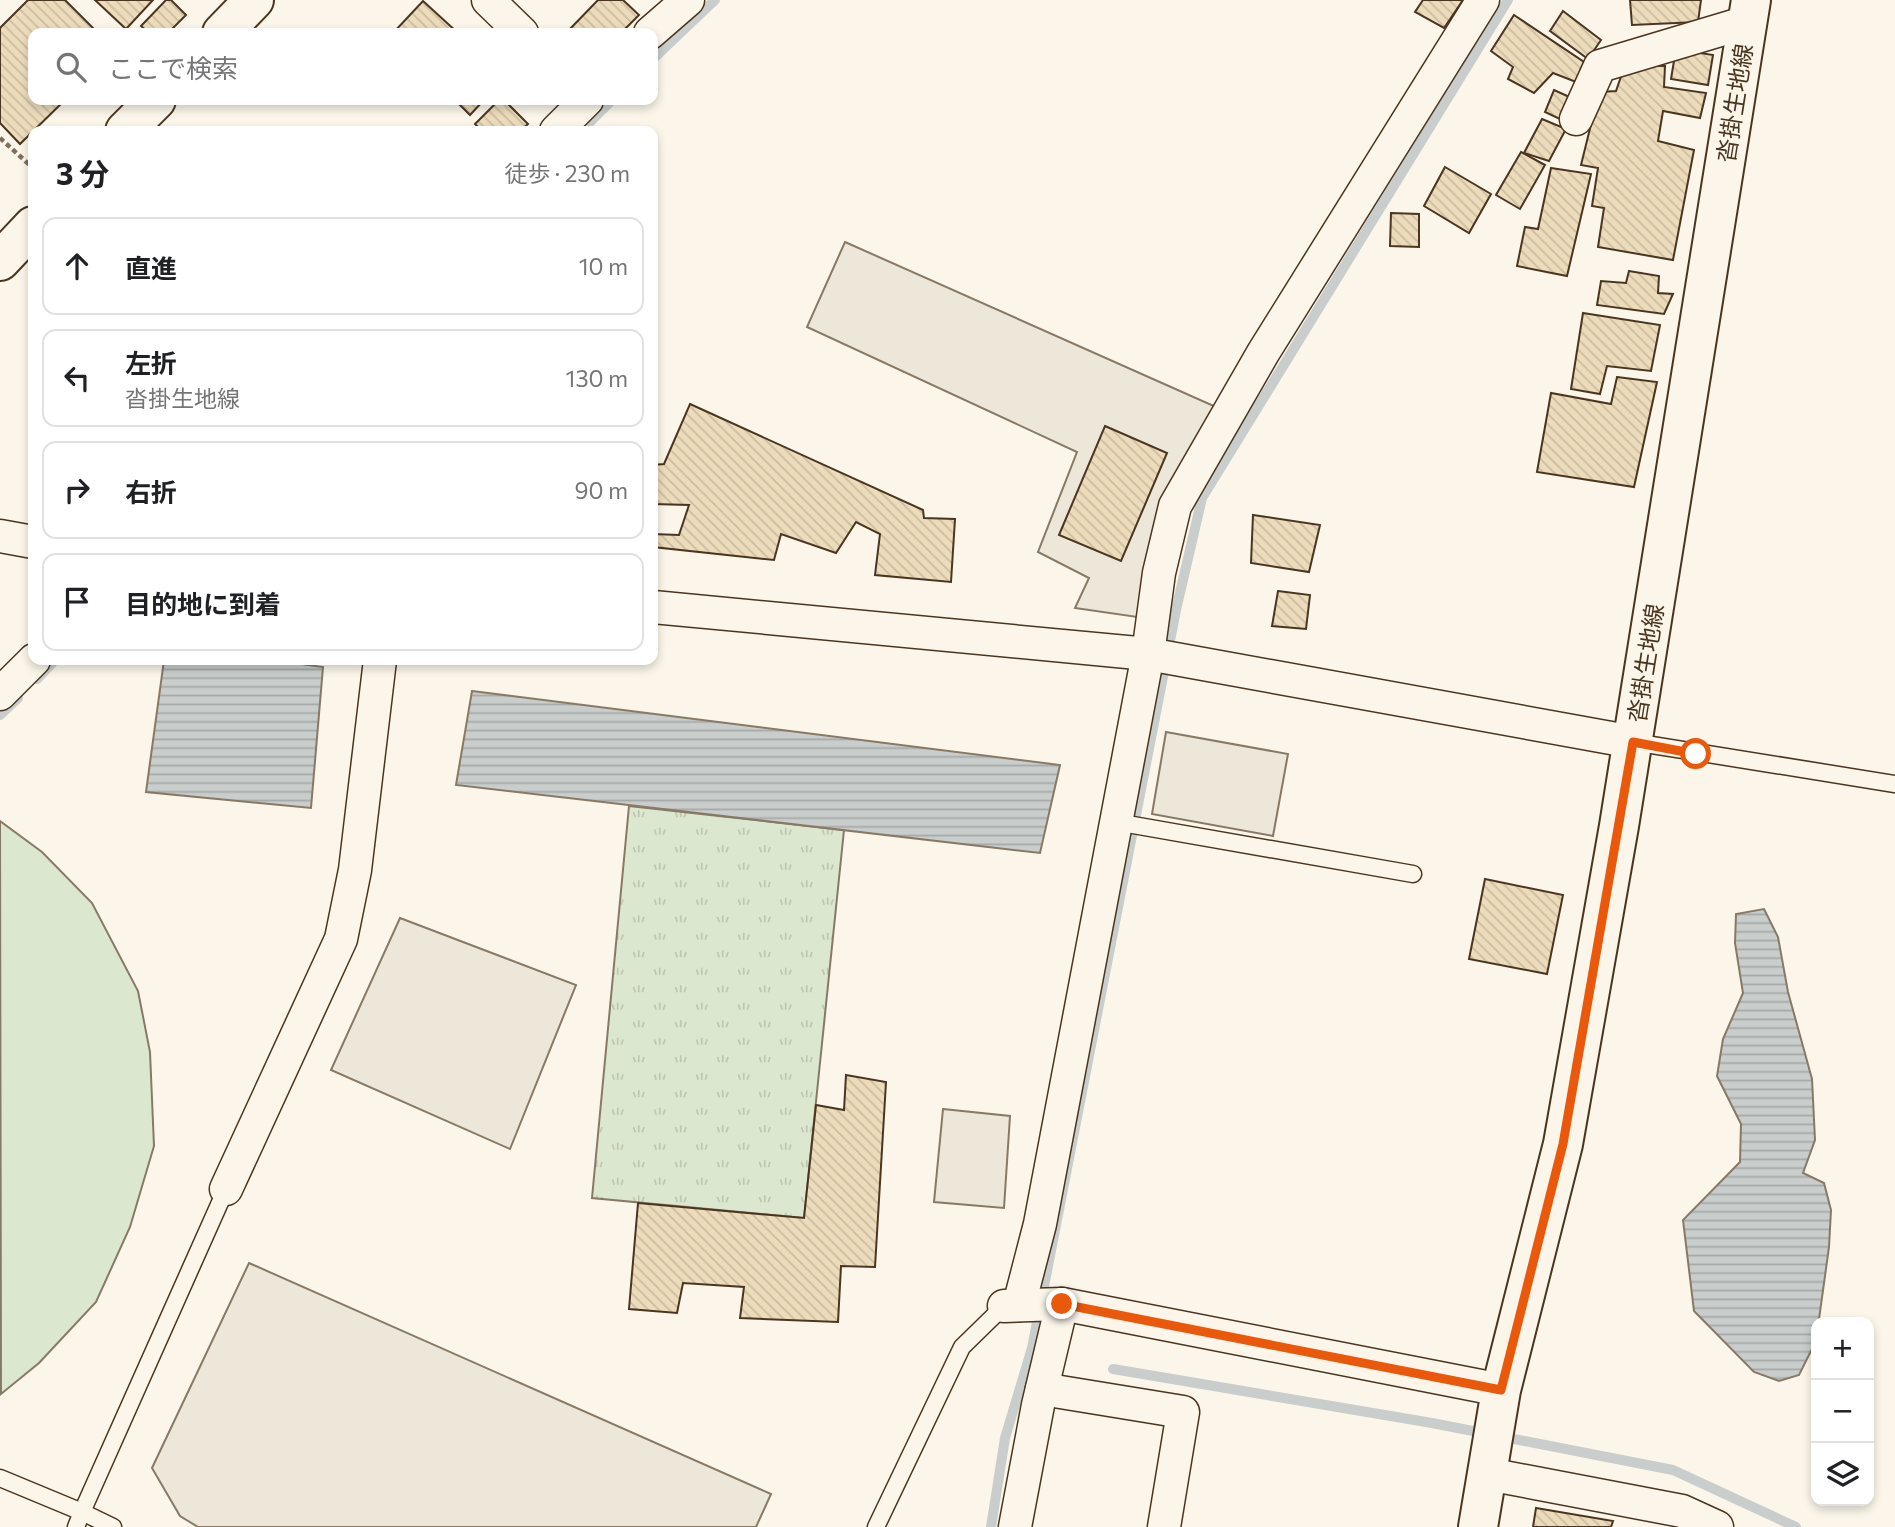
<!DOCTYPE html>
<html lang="ja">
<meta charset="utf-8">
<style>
:root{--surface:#fff;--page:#f2f2f2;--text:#202124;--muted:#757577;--line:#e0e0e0}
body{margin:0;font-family:Commissioner,"Noto Sans JP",sans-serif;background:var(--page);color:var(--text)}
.controls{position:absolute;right:21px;bottom:21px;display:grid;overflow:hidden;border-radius:14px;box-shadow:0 4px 10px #0003}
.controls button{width:63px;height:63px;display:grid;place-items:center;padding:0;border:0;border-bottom:2px solid var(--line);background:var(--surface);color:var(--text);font:35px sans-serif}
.stop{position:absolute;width:21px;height:21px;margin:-16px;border:5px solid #ea580c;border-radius:50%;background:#fff}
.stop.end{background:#ea580c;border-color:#fff;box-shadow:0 2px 7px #0008}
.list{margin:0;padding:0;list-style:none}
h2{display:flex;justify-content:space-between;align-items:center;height:91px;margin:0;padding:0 28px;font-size:30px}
h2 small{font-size:23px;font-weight:400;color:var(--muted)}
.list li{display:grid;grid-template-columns:46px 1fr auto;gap:21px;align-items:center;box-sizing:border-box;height:98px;margin:0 14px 14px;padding:0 14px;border:2px solid var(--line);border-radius:14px}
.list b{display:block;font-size:26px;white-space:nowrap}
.list p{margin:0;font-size:23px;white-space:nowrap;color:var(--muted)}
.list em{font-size:23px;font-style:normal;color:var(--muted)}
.icon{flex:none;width:38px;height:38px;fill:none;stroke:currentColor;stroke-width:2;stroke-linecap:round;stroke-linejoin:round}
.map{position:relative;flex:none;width:1895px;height:1527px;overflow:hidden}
.search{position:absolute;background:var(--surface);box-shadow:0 4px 10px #0003;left:28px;top:28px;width:630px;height:77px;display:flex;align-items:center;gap:18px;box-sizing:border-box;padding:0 24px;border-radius:14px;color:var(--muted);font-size:26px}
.panel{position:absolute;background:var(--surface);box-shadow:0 4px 10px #0003;left:28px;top:126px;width:630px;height:539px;border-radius:14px}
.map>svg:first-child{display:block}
</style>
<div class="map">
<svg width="1895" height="1527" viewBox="0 0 1895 1527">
<defs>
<pattern id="grass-tufts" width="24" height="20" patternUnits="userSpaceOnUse" patternTransform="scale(1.75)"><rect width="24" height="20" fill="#dce7d0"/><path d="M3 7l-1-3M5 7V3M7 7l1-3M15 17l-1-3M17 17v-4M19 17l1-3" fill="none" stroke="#bec7b2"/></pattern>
<pattern id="water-rules" width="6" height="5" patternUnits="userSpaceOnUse" patternTransform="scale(1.75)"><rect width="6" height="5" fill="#c9cecd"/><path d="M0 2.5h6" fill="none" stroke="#a5a8a6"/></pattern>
<pattern id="building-back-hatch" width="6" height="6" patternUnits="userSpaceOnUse" patternTransform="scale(1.75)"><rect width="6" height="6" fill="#ecdcbc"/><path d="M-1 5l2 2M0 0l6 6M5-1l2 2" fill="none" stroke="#ccbda1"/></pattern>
</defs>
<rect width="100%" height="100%" fill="#fbf6e9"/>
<!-- grass -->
<polygon fill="url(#grass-tufts)" stroke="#887966" stroke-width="2" points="629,806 844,830 804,1218 592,1198"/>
<!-- pitch -->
<polygon fill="#dce7d0" stroke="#887966" stroke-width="2" points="0,821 42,852 92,903 138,991 150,1052 154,1146 130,1227 96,1302 39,1363 1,1394"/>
<!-- parking -->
<g fill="#ede7d9" stroke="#887966" stroke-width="2">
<polygon points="845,242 1216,407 1164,502 1137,617 1075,608 1089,578 1038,552 1077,452 807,327"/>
<polygon points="1166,732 1288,754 1273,836 1152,814"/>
<polygon points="400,918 576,985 510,1149 331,1070"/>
<polygon points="943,1109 1010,1116 1004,1208 934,1202"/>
<polygon points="249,1263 771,1494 756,1527 198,1527 180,1516 152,1468"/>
</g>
<!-- water -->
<g fill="url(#water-rules)" stroke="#887966" stroke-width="2">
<polygon points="164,660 272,660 323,667 311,808 146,792"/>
<polygon points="472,691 1060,765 1040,853 456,785"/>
<polygon points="1764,909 1778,937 1788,992 1812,1079 1815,1140 1803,1173 1824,1183 1831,1210 1829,1247 1816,1341 1799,1375 1779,1381 1754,1372 1694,1311 1683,1220 1740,1162 1741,1124 1717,1076 1723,1039 1743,993 1735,943 1736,914"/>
</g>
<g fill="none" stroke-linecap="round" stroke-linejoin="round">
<!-- stream -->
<g stroke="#c9cecd" stroke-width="10">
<polyline points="653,59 715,0"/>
<polyline points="581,131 612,100"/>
<polyline points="37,679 55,660"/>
<polyline points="0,715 18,698"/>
<polyline points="1113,1369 1432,1423 1673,1470 1796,1527"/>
<polyline points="991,1527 1005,1438 1032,1348 1176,610 1202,498 1508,0"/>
</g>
</g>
<!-- building -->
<g fill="url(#building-back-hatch)" stroke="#4a3520" stroke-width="2">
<polygon points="28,0 65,0 98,33 33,33 33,100 65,100 20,144 0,123 0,28"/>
<polygon points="95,0 153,0 126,29"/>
<polygon points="166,0 171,0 186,15 168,33 149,33 141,26"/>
<polygon points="598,0 623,0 639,15 621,33 573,33 569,30"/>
<polygon points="1423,0 1463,0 1444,28 1415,12"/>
<polygon points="1630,0 1701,0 1698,22 1632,25"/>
<polygon points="423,1 458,33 393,33"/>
<polygon points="1563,11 1601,40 1588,59 1550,31"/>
<polygon points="1514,15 1584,62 1576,82 1553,73 1534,93 1508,79 1513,67 1491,51"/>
<polygon points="1676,49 1713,55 1708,85 1671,79"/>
<polygon points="1625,65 1665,66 1664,87 1706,93 1700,118 1663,111 1658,141 1694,150 1673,260 1598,247 1604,208 1592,206 1598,168 1581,165 1599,92 1616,91"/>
<polygon points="1554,90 1574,99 1564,121 1545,112"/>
<polygon points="455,100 484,100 470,115"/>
<polygon points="499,100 504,100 528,124 520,131 482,131 475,124"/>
<polygon points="1542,119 1566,129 1549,161 1524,153"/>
<polygon points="1521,152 1545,165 1520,209 1496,195"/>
<polygon points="1445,167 1491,194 1469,233 1424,206"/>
<polygon points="1551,168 1591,174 1567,276 1517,266 1525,227 1538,229"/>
<polygon points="1391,213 1419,214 1419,247 1390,246"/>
<polygon points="1629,271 1659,276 1658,293 1673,294 1664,314 1597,305 1601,281 1626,283"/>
<polygon points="1583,313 1660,325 1651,371 1607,366 1600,394 1571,389"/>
<polygon points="1617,377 1657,382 1634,487 1537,472 1551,393 1611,404"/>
<polygon points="690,404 923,510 924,518 955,519 951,582 875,575 880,534 856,522 836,553 781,534 774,560 653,547 653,534 679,535 689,505 653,504 653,465 664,464"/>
<polygon points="1105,426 1167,453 1121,561 1059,535"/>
<polygon points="1253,515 1320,525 1309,572 1251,563"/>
<polygon points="1278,591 1310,595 1306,629 1272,626"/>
<polygon points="1485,879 1563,895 1547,974 1469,959"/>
<polygon points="846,1075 886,1082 875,1267 841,1266 838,1322 740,1318 744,1287 683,1283 677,1313 629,1309 638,1203 804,1218 816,1105 844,1110"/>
<polygon points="1536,1508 1613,1521 1611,1527 1533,1527"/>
</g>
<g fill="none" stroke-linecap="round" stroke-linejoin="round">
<!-- service casing -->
<g stroke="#4a3520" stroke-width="19">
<g id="service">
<polyline points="1633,742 1895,784"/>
<polyline points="1116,822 1413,874"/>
<polyline points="0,1478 82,1512 76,1527"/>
<polyline points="113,1527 82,1512 226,1189"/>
<polyline points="876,1527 962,1347 1004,1306"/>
</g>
</g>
<!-- minor casing -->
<g stroke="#4a3520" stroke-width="35">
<g id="minor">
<polyline points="488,0 522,33"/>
<polyline points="650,33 688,0"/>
<polyline points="1576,119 1600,66 1747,22"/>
<polyline points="556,131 587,100"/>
<polyline points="0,536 33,542"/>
<polyline points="653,607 1148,654 1633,742"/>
<polyline points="0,694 34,660"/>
<polyline points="226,1189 341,939 355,870 380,660"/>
<polyline points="1019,1305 1040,1224 1148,654 1159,573 1175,506 1263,353 1483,0"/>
<polyline points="1004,1306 1062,1304 1501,1390"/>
<polyline points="1042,1389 1183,1412 1164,1527"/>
<polyline points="1488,1474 1682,1511 1717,1527"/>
<polyline points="1015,1527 1038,1405 1062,1304"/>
</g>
</g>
<!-- tertiary casing -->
<g stroke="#4a3520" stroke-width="42">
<g id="tertiary">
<polyline points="222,33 254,0"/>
<polyline points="125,131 156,100"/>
<polyline points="0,261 33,226"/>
</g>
</g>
<!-- secondary casing -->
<g stroke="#4a3520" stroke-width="42">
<polyline id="secondary" points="1478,1527 1501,1390 1563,1144 1619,826 1751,0"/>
</g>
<!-- path -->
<polyline stroke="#7f6f5c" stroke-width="4.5" stroke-dasharray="5 3.5" stroke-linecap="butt" points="0,138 33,168"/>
<!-- service -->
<use href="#service" stroke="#fbf6e9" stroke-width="16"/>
<!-- minor -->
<use href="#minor" stroke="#fbf6e9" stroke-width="32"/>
<!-- tertiary -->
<use href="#tertiary" stroke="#fbf6e9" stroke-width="38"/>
<!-- secondary -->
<use href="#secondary" stroke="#fbf6e9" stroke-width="38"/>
</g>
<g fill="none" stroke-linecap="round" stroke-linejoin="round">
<!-- route -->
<polyline stroke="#ea580c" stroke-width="9" points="1062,1304 1501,1390 1563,1144 1633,742 1696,754"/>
</g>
<g text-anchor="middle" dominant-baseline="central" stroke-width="5" stroke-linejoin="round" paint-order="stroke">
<!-- street labels -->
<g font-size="24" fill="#4a3520" stroke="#fbf6e9">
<text transform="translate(1734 103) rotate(-81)">沓掛生地線</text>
<text transform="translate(1645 663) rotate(-81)">沓掛生地線</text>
</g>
</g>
</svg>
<div class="controls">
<button>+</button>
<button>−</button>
<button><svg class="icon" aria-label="layers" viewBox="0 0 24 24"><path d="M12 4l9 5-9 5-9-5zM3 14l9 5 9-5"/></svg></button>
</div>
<div class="stop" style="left:1696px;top:754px"></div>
<div class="stop end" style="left:1062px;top:1304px"></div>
<div class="search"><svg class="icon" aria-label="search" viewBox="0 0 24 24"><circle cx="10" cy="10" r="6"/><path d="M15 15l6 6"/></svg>ここで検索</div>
<section class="panel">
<h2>3 分<small>徒歩 · 230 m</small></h2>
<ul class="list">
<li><svg class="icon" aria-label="ahead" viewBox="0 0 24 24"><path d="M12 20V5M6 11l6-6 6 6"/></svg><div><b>直進</b></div><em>10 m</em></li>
<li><svg class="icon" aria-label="left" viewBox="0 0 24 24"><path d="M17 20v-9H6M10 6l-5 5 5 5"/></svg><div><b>左折</b><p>沓掛生地線</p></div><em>130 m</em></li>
<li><svg class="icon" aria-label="right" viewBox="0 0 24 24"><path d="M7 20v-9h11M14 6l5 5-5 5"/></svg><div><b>右折</b></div><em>90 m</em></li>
<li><svg class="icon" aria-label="arrive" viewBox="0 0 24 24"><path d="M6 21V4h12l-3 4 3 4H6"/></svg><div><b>目的地に到着</b></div></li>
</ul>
</section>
</div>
